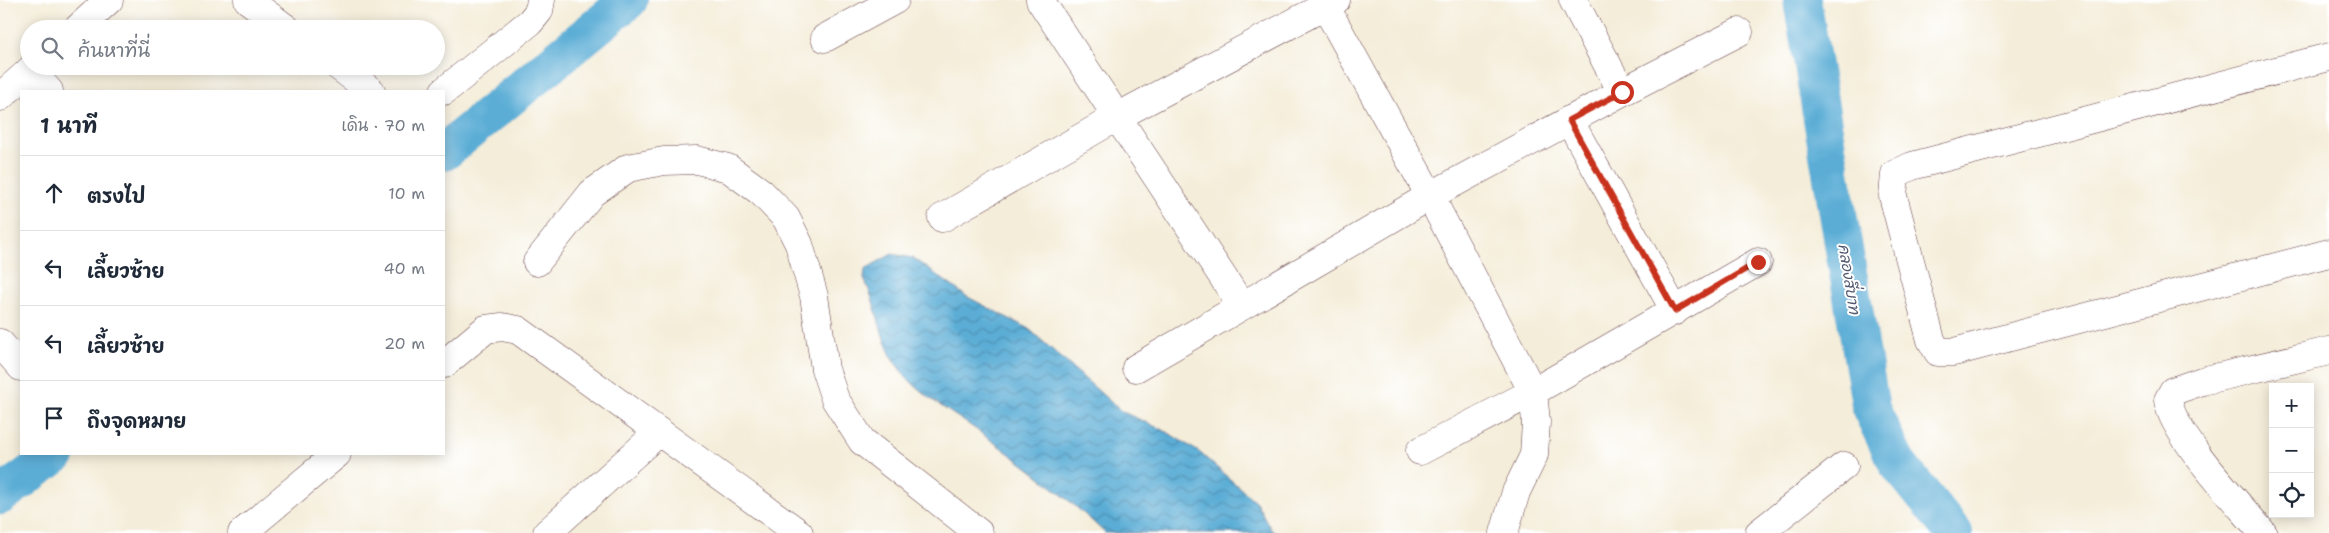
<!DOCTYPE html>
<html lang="th">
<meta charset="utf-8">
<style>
:root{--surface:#fff;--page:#f2f2f3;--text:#1f2937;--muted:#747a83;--line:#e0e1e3}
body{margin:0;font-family:"Shantell Sans","Playpen Sans Thai",sans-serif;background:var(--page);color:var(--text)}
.controls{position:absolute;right:15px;bottom:15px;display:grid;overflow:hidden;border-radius:0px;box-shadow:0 2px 12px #0003}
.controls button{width:45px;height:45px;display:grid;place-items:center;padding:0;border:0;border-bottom:1px solid var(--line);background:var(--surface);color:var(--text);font:25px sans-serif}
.stop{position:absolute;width:15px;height:15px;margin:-11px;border:4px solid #c8321e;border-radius:50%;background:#fff}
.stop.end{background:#c8321e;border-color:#fff;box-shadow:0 1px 5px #0008}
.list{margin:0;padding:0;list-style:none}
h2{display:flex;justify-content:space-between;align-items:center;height:65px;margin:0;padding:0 20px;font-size:21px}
h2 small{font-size:16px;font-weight:400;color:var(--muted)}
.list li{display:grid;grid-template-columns:32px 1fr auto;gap:15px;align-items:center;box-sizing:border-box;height:75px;padding:0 20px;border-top:1px solid var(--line)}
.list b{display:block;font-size:19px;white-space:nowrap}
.list em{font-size:16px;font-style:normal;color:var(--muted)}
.icon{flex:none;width:28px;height:28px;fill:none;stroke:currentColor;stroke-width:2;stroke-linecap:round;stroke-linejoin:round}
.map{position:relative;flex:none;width:2329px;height:533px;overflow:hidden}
.search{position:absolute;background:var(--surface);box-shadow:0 2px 12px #0003;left:20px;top:20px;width:425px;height:55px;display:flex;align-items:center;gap:12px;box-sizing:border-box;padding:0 18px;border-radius:28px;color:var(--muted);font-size:19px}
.panel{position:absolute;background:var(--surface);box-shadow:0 2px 12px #0003;left:20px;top:90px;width:425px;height:365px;border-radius:0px}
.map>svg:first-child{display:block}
</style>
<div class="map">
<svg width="2329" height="533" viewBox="0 0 2329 533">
<defs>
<pattern id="water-waves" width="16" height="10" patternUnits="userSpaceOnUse" patternTransform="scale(1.25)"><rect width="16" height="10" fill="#5badd6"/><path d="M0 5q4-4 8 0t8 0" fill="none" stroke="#4d8cae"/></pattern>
</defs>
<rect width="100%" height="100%" fill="#fff"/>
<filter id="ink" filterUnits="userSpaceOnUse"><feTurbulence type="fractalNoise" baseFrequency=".02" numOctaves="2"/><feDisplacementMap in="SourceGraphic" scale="10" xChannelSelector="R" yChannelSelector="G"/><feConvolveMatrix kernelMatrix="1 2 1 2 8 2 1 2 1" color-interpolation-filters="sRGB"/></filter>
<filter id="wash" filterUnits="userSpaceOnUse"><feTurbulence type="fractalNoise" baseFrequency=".0096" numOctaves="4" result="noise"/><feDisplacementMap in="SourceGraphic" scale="20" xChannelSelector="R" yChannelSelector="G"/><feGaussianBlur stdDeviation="1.12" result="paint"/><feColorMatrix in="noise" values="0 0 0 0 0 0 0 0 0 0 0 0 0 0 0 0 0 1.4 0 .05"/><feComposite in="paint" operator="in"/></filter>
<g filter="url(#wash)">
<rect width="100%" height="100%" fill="#f4edd9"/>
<!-- water -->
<path fill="url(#water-waves)" stroke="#526680" d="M892 254 913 258 966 296 1029 329 1121 411 1167 432 1199 452 1256 502 1270 528 1275 533H1105C1066 496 1024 464 981 433 952 412 916 394 896 364 879 338 878 306 864 279L865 269Z"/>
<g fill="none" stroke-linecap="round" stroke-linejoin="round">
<!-- canal -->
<g stroke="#5badd6" stroke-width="38">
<polyline points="1802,0 1871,409 1897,463 1954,533"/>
<polyline points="444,152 629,0"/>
<polyline points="0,496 57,454"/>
</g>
</g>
</g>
<g filter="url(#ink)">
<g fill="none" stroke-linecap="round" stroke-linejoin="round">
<!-- minor casing -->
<g stroke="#643e45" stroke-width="29">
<g id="minor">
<polyline points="248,0 287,29"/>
<polyline points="1040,0 1242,306"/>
<polyline points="1322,0 1430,196 1533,392 1536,422 1534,455 1516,492 1504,533"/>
<polyline points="1573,0 1622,92"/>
<polyline points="77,29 109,0"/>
<polyline points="825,38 895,0"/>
<polyline points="2329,57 1912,166 1895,174 1893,196 1931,340 1938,352 1954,352 2329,253"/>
<polyline points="338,66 371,91"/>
<polyline points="30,70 49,91"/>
<polyline points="444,91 530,22 539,11 541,0"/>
<polyline points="0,97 35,66"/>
<polyline points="1569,120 1675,311"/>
<polyline points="942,218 1117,117 1336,0"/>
<polyline points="537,262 592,193 628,168 664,161 697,160 728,168 761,192 786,218 799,244 814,296 825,369 835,399 862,441 979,533"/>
<polyline points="0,343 21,367"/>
<polyline points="444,364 486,329 502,327 518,330 799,533"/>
<polyline points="1136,368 1430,196 1622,92 1739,32"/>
<polyline points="1420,451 1533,392 1758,262"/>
<polyline points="242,533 337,454"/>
<polyline points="547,533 659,432"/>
<polyline points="1759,533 1844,466"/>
<path d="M2263 533C2239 504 2172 434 2168 400L2173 391 2202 381 2329 351"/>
</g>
</g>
<!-- minor -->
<use href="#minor" stroke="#fff" stroke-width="28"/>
</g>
</g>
<g fill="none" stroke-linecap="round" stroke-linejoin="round" filter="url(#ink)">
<!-- route -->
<polyline stroke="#c8321e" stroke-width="6" points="1622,92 1569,120 1675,311 1758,262"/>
</g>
<g text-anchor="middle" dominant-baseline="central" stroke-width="4" stroke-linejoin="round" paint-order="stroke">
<!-- water labels -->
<g font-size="15" font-style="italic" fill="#51586f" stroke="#fff">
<text transform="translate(1849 279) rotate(81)">คลองสี่บาท</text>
</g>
</g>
</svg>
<div class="controls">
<button>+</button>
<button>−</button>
<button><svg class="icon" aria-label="locate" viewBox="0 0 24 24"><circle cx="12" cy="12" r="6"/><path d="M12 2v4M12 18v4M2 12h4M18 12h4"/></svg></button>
</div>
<div class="stop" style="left:1622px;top:92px"></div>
<div class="stop end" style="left:1758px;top:262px"></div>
<div class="search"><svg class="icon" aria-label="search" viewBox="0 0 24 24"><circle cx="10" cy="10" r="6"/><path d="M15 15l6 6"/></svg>ค้นหาที่นี่</div>
<section class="panel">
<h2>1 นาที<small>เดิน · 70 m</small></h2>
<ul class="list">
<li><svg class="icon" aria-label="ahead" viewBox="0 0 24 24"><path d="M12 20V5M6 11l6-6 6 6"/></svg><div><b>ตรงไป</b></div><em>10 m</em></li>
<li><svg class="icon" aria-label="left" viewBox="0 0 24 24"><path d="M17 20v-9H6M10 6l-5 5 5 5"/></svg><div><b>เลี้ยวซ้าย</b></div><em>40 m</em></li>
<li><svg class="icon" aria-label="left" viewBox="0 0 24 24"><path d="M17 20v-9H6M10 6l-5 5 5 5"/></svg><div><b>เลี้ยวซ้าย</b></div><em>20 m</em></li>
<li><svg class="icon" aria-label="arrive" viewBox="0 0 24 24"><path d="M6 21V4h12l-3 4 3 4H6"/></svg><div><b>ถึงจุดหมาย</b></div></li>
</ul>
</section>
</div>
